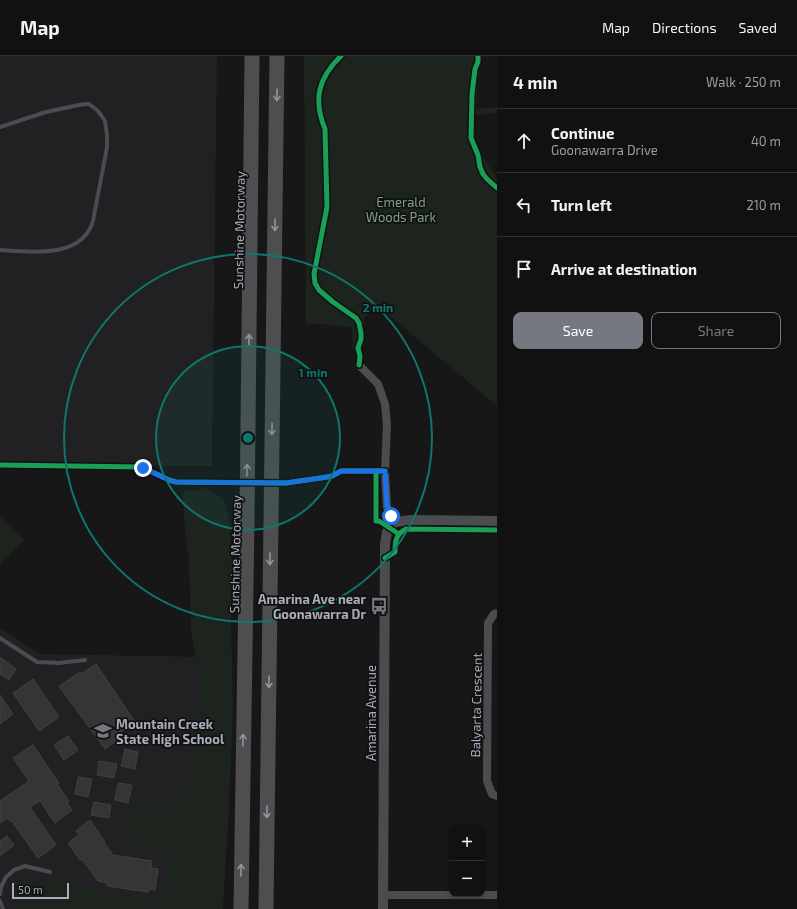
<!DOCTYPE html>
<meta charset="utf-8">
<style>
:root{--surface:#111;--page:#1a1a1a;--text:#f1f3f6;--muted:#9c9d9f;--line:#303131;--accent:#757880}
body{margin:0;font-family:"Exo 2",sans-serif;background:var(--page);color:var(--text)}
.controls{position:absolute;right:12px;bottom:12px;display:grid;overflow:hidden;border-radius:8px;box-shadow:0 2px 6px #0003}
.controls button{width:36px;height:36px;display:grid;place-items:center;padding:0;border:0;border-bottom:1px solid var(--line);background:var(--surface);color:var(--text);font:20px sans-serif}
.scale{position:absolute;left:12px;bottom:10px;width:57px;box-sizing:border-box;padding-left:4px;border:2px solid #a8adb8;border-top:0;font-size:11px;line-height:14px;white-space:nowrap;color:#a8adb8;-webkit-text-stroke:3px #111113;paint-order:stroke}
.stop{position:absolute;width:12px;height:12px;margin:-9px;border:3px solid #1a73e8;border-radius:50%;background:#fff}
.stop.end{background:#1a73e8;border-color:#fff;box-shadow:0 1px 4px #0008}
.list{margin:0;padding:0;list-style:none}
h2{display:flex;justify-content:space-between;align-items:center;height:52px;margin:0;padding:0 16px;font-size:17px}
h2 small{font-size:13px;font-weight:400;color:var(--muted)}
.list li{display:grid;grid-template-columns:26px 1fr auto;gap:12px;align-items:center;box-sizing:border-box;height:64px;padding:0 16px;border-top:1px solid var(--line)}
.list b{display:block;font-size:15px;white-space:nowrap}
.list p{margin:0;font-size:13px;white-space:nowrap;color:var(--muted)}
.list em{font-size:13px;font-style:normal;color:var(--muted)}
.actions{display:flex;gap:8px;padding:12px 16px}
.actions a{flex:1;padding:9px 0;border:1px solid var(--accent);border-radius:8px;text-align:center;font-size:14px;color:var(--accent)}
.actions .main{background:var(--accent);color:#fff}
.icon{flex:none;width:22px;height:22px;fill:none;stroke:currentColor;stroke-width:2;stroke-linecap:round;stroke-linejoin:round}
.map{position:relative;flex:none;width:497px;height:853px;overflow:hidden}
header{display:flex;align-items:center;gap:24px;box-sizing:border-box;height:56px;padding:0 20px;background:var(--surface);border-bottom:1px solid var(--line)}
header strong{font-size:19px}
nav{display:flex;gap:22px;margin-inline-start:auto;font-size:14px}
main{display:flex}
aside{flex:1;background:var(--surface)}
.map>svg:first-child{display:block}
</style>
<header>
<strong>Map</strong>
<nav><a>Map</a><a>Directions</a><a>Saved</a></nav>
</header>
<main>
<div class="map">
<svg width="497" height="853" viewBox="0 0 497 853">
<rect width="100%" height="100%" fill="#171717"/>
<!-- built -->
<g fill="#212123">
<polygon points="0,0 217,0 212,410 0,410"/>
<polygon points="0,572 40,598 209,601 181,853 0,853"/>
</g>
<!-- green -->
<g fill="#1d241e">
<polygon points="304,0 480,0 476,53 497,51 497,57 475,59 473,84 497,123 497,350 379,251 365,261 360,294 353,294 352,271 306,267"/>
<path d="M206 432 223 443 229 461 233 516 231 563 233 656 229 749 223 853H162L172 797C163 796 151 797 143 793 141 792 140 790 139 788 128 775 132 758 135 742L149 748 158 752 175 748 191 722 201 626 191 576 189 504 184 465 183 436Z"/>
<polygon points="0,461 24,484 0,509"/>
<polygon points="22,821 161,846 160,853 16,853"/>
</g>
<!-- building -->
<g fill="#353536" stroke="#3f4043">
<polygon points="0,601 16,613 9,624 0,618"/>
<polygon points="96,608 135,666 121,676 123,680 105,693 59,630 80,616 81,618"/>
<polygon points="33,623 59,661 39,675 13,637"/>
<polygon points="0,639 13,658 0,668"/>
<polygon points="68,680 78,694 64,704 54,689"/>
<polygon points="33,689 59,727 57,728 69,745 67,747 72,754 55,767 40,745 30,751 56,789 38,802 11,764 10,765 8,762 0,767 0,745 29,725 13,702"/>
<polygon points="125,693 138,696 135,713 121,710"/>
<polygon points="99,705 117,708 114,722 97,719"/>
<polygon points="78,721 92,723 88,741 75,738"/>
<polygon points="118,727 132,729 128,747 115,744"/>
<polygon points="94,746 111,749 109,762 91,759"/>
<polygon points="90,764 105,786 104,787 113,799 152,805 151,812 158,813 155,834 149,833 148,836 107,830 107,827 98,825 82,803 80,804 68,787 79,779 76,775"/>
<polygon points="7,780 14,789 0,800 0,785"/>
</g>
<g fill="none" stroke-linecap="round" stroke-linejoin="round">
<!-- service -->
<g stroke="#4b4c50" stroke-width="4">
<path d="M0 71 46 56 79 49 85 48H89L97 54 101 59 105 65 107 79V91L93 165C82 203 31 196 0 194"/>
<polyline points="0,582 37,606 59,607 85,604"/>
<polyline points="0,838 1,831 6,821 14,814 25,810 50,816"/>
<polyline points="0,845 3,853"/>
</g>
<!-- minor -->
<g stroke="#4b4c50" stroke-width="8">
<polyline points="359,309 378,328 385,348 387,369 385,415 387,451 391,460 396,466"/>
<polyline points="497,557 494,558 488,567 487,725 492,738 497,740"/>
<polyline points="383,839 497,839"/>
</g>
<!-- tertiary -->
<polyline stroke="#4b4c50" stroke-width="10" points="383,853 385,488 387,476 390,470 396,466 411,464 497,465"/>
<!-- motorway -->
<g stroke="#4e4e51" stroke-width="15">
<polyline points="241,853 247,464 252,0"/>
<polyline points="266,853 277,0"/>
</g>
<!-- cycleway casing -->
<g stroke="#111113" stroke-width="8">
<g id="cycleway">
<path d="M341 0C318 22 313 44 325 73L327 151 314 218 315 227 319 234 333 246 356 262 359 267 361 277V283L358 292 360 300 359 309"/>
<polyline points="478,0 478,6 475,13 472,38 471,82 478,99 480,111 483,118 487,123 497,132"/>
<polyline points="0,409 142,411 169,424 176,426 286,427 327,421 332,420 341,415 385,415"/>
<polyline points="376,415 376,465 379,465 399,478"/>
<path d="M385 502 395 496C395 485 396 478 406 473L497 474"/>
</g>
</g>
<!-- cycleway -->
<use href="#cycleway" stroke="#1a9f57" stroke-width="5"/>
</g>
<!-- one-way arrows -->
<defs><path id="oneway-shaft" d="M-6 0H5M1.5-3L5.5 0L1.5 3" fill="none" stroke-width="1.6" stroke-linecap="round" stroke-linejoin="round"/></defs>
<g stroke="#92959e">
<use href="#oneway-shaft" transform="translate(277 39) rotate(91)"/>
<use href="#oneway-shaft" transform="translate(275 169) rotate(91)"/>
<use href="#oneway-shaft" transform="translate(249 284) rotate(-89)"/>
<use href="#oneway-shaft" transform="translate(272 373) rotate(91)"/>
<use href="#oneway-shaft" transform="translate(247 414) rotate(-89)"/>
<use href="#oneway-shaft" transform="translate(270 503) rotate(91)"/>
<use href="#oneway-shaft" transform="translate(269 626) rotate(91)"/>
<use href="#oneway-shaft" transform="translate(243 684) rotate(-89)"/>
<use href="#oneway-shaft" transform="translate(267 756) rotate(91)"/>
<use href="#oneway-shaft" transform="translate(241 814) rotate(-89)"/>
</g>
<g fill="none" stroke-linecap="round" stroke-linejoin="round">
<!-- route -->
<polyline stroke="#1a73e8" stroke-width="5" points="143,412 169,424 176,426 286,427 327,421 332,420 341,415 385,415 387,450 391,460"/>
</g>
<!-- distance rings -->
<circle cx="248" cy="382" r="92" fill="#0f766e" fill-opacity=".12"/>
<g fill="none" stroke="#0f766e" stroke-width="2">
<circle cx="248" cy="382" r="92"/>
<circle cx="248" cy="382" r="184"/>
</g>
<!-- icons -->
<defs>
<g id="bus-bare" transform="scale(1.38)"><path d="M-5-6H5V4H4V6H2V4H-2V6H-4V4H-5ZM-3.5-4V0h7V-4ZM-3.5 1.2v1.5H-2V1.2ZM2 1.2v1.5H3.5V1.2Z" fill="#757880" stroke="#111113" stroke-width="2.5" paint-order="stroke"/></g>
<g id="school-bare" transform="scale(1.38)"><path d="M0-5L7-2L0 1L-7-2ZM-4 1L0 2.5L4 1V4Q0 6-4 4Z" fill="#757880" stroke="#111113" stroke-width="2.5" paint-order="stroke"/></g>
</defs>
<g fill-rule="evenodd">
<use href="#bus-bare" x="379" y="550"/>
<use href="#school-bare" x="103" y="675"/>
</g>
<g text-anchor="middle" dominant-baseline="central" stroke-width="3.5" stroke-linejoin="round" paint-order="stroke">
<!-- park labels -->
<g font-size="13" fill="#7fa381" stroke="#111113">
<text x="401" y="146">Emerald<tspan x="401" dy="15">Woods Park</tspan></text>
</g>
<!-- street labels -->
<g font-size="13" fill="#a8adb8" stroke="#111113">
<text transform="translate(239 174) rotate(-89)">Sunshine Motorway</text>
<text transform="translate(235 498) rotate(-89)">Sunshine Motorway</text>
<text transform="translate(476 649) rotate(-89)">Balyarta Crescent</text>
<text transform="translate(371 657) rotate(-90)">Amarina Avenue</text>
</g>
<!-- poi labels -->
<g font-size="13" font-weight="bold" fill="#a8adb8" stroke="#111113" text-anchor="end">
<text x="366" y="543">Amarina Ave near<tspan x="366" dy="15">Goonawarra Dr</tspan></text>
<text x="116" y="668" text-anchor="start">Mountain Creek<tspan x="116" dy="15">State High School</tspan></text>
</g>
</g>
<circle cx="248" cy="382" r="6" fill="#0f766e" stroke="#111113" stroke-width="2"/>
<g font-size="12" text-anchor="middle" font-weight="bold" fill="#0f766e" stroke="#111113" stroke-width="3.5" stroke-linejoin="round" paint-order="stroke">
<text x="378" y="256">2 min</text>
<text x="313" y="321">1 min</text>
</g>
</svg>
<div class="controls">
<button>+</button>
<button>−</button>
</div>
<div class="scale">50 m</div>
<div class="stop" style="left:391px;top:460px"></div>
<div class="stop end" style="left:143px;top:412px"></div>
</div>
<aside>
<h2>4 min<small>Walk · 250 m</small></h2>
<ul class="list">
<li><svg class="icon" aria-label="ahead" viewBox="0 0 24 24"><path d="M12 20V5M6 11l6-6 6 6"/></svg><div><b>Continue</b><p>Goonawarra Drive</p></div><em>40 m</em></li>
<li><svg class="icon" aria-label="left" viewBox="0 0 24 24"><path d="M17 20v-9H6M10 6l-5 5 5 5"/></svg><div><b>Turn left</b></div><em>210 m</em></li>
<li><svg class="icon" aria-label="arrive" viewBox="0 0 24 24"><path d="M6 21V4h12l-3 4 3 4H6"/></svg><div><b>Arrive at destination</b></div></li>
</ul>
<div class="actions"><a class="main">Save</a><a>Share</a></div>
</aside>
</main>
